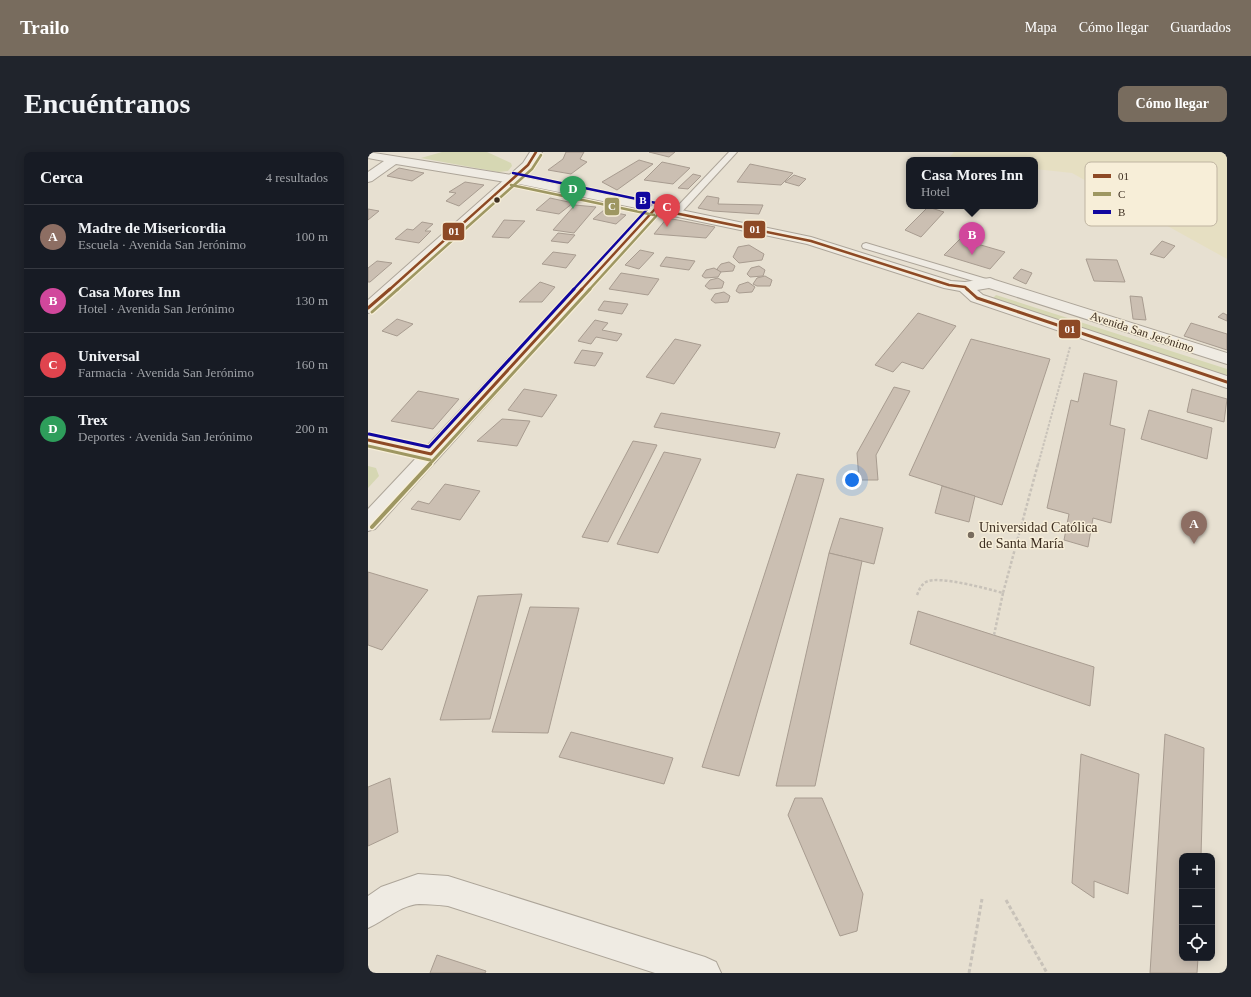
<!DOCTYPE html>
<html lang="es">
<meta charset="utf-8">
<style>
:root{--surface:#171b24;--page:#20242c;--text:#f1f3f6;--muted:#9ea1a6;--line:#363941;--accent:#786c5e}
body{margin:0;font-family:Georgia,serif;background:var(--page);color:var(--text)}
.controls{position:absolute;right:12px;bottom:12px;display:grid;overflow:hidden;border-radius:8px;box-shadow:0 2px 10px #0003}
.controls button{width:36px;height:36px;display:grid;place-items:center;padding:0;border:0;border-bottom:1px solid var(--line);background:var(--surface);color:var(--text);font:20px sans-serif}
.you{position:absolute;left:484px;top:328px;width:14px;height:14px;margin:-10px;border:3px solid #fff;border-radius:50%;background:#1a73e8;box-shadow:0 0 0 6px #1a73e833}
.badge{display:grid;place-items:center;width:26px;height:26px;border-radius:50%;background:var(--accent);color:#fff;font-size:13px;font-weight:700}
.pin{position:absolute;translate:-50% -33px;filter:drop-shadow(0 1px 2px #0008)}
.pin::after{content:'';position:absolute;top:21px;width:14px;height:12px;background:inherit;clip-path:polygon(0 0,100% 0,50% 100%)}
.popup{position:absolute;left:538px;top:5px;width:132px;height:52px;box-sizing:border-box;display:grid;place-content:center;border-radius:8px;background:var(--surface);filter:drop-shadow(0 1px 3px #0005);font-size:13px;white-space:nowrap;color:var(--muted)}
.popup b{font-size:15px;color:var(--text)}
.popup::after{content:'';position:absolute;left:50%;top:100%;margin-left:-8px;border:8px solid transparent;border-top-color:var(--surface)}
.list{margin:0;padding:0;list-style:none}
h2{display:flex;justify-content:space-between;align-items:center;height:52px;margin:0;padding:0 16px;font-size:17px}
h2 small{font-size:13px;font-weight:400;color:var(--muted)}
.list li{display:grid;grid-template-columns:26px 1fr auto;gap:12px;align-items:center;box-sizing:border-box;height:64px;padding:0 16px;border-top:1px solid var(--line)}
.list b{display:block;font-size:15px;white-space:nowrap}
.list p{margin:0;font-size:13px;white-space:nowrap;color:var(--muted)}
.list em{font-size:13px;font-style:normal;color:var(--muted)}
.icon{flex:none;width:22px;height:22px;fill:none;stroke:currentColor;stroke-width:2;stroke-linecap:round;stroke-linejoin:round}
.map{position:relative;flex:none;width:859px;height:821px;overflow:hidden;border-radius:8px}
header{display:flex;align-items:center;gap:24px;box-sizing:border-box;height:56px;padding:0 20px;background:var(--accent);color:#fff}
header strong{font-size:19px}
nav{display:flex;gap:22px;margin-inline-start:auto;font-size:14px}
.intro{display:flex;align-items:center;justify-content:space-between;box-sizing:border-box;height:96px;padding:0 24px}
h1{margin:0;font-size:28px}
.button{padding:10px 18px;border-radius:8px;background:var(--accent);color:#fff;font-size:14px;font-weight:700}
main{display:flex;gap:24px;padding:0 24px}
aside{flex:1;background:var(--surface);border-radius:8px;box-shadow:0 2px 10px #0003}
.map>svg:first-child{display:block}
</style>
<header>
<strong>Trailo</strong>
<nav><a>Mapa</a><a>Cómo llegar</a><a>Guardados</a></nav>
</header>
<div class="intro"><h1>Encuéntranos</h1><a class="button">Cómo llegar</a></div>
<main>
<aside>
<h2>Cerca<small>4 resultados</small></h2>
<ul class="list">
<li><span class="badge" style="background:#8d6e63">A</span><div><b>Madre de Misericordia</b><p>Escuela · Avenida San Jerónimo</p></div><em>100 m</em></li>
<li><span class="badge" style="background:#d1479c">B</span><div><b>Casa Mores Inn</b><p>Hotel · Avenida San Jerónimo</p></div><em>130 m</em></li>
<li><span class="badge" style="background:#e0444e">C</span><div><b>Universal</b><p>Farmacia · Avenida San Jerónimo</p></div><em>160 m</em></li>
<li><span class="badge" style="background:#2e9e5b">D</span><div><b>Trex</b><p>Deportes · Avenida San Jerónimo</p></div><em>200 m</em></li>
</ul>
</aside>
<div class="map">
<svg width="859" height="821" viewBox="0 0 859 821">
<rect width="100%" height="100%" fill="#e7e0d1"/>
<!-- farmland -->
<polygon fill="#e6dfc2" points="586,0 859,0 859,107 704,21 667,17 667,8 579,8"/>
<!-- green -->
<g fill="#d6d7b3">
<polygon points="74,0 119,0 143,11 144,14 140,19 130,20 53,6"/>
<polygon points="628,143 859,217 859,225 624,147"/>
<polygon points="0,314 8,316 11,324 0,336"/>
</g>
<!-- building -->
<g fill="#cbbfb2" stroke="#a89c90">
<polygon points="198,0 216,0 212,7 219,10 203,22 180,18 195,7"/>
<polygon points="281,0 307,0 301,5"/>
<polygon points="271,8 285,12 249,38 234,30"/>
<polygon points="294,10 322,16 305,32 276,28"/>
<polygon points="382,12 425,21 413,33 369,30"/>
<polygon points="31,16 56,21 44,29 19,24"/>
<polygon points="325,22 333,24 320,37 310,36"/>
<polygon points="426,23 438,27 431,34 417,30"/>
<polygon points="97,30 116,33 91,54 78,49 88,41 81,40"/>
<polygon points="339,44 351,46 350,52 395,53 391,62 345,59 330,56"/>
<polygon points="182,46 205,51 191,62 168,58"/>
<polygon points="207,53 228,55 206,81 185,78"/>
<polygon points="560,55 576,60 553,85 537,78"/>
<polygon points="0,58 0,57 11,59 0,68"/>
<polygon points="236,58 258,63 248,72 225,67"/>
<polygon points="299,66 347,75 338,86 286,82"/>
<polygon points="136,68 157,69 141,86 124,85"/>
<polygon points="54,70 65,72 57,79 63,79 51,91 27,87 39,77 45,78"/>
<polygon points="190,81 207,83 200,91 183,89"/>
<polygon points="592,87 637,100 622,117 576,103"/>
<polygon points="794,89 807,94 796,106 782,102"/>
<polygon points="381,93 396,102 394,108 371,111 365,105 370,95"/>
<polygon points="272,98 286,101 271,117 257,113"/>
<polygon points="185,100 208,103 198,116 174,112"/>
<polygon points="298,105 327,109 321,118 292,114"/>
<polygon points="718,107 749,108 757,130 726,129"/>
<polygon points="9,109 24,111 2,130 0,130 0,116"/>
<polygon points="361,110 367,114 365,119 352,120 349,117 353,112"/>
<polygon points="391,114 397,118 395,124 382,125 379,122 383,116"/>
<polygon points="346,116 353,120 350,125 337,126 334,124 338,118"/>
<polygon points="653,117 664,121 658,132 645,126"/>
<polygon points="253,121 291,127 280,143 241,137"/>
<polygon points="397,124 404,128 402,134 389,134 385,132 389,126"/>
<polygon points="350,126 356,130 354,136 341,137 337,134 342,128"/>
<polygon points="172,130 187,135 174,150 151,150"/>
<polygon points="380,130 387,135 384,140 371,141 368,139 371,133"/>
<polygon points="356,140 362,144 360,150 347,151 343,148 347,142"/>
<polygon points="762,144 774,145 778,168 765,167"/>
<polygon points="236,149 260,152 254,162 230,158"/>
<polygon points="550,161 588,174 555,217 534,210 525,220 507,213"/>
<polygon points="855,161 859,163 859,169 850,165"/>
<polygon points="29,167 45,172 29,184 14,179"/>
<polygon points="227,168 240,171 234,178 254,182 249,189 228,185 223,192 210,189"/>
<polygon points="823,171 859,182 859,198 816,184"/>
<polygon points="307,187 333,193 306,232 278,225"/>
<polygon points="603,187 682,207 634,353 541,323"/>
<polygon points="214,198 235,201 227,214 206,211"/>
<polygon points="716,221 749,229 742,273 757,277 743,371 725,366 720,395 696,388 701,362 679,356 703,248 710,250"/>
<polygon points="526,235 542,239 508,303 510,328 491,328 489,301"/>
<polygon points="156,237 189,243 174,265 140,258"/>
<polygon points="824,237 859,247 856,270 819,260"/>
<polygon points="50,239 91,247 65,277 23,269"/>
<polygon points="781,258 844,276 839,307 773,287"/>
<polygon points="293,261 412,281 407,296 286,275"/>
<polygon points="134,267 162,269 149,294 109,289"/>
<polygon points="265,289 289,293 240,390 214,385"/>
<polygon points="296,300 333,307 290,401 249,392"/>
<polygon points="429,322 456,327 371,624 334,615"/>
<polygon points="77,332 112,339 92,368 43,357 50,349 61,352"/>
<polygon points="574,334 607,344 601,370 567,361"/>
<polygon points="472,366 515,376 506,412 461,401"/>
<polygon points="461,401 494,409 447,634 408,634"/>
<polygon points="0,420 60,438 14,498 0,493"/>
<polygon points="154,442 122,567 72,568 110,444"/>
<polygon points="162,455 211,456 180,581 124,580"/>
<polygon points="550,459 726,515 722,554 542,492"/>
<polygon points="203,580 305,606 296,632 191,605"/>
<polygon points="797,582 836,596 833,704 814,704 814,806 830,806 829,821 782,821"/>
<polygon points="713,602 771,622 760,742 726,729 726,746 704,731"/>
<polygon points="22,626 30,680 0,694 0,635"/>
<polygon points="427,646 454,646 495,742 489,779 472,784 420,663"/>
<polygon points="69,803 118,819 117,821 62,821"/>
</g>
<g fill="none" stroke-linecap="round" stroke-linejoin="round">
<!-- service casing -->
<g stroke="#ada599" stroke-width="2">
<g id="service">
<polygon points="361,0 369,0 311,63 305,63 305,59"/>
<polygon points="498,91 625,129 626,131 622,134 619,133 495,96 494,94 495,92"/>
</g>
</g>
<!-- minor casing -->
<g stroke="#ada599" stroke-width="2">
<g id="minor">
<polygon points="0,0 144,23 148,24 150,27 148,30 144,31 28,12 4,29 0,30 0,20 16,9 0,6"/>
<path d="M50 722 80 724 337 805 348 810 353 821H287L80 754C71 753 61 752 51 752 33 753 16 769 0 776V744L13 735Z"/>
</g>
</g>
<!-- tertiary casing -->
<g stroke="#ada599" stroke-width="2">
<polygon id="tertiary" points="162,0 174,0 164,16 154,25 443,85 583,129 597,130 622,126 627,128 859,201 859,212 621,136 609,138 615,143 859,224 859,236 603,149 592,139 576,136 439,92 291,61 7,377 0,379 0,357 48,306 0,295 0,281 59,294 278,58 147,31 6,159 0,161 0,148 155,11"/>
</g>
<!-- path-far2 -->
<polyline stroke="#c8c2b9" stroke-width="2" stroke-dasharray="2.5 1.5" stroke-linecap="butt" points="670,313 702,195"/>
<!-- path-far1 -->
<g stroke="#c8c2b9" stroke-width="2.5" stroke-dasharray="3 2" stroke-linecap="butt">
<path d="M549 443C551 438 553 433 558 430 570 423 620 437 635 441L670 312"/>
<polyline points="626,483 635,441"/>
</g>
<!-- path -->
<g stroke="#c8c2b9" stroke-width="3" stroke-dasharray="4 2.5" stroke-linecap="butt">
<polyline points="638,748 679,821"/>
<polyline points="601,821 614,747"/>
</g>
<!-- service -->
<use href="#service" fill="#efebe3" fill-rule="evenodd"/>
<!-- minor -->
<use href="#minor" fill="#efebe3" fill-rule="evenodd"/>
<!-- tertiary -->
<use href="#tertiary" fill="#efebe3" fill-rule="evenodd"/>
<!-- bus-1-far1 casing -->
<g stroke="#f7eed8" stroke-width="4.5">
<g id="bus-1-far1">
<polyline points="21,138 160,13 168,0"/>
<polyline points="213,138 287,57 443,89 581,133 597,135 600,138"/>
</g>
</g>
<!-- bus-1 casing -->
<g stroke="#f7eed8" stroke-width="5.5">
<g id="bus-1">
<polyline points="599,137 609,146 859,230"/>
<polyline points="0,156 22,137"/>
<polyline points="0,288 63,302 214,137"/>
</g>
</g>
<!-- bus-2-far2 casing -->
<g stroke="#f7eed8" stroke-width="4.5">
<g id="bus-2-far2">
<polyline points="143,33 286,63"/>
<polyline points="29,138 164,17 173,3"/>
<polyline points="221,138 291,61"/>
</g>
</g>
<!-- bus-2-far1 casing -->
<g stroke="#f7eed8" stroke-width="5.5">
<g id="bus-2-far1">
<polyline points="4,160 30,137"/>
<polyline points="0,294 62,308"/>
<polyline points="61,313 222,137"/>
</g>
</g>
<!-- bus-2 casing -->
<g stroke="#f7eed8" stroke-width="7">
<polyline id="bus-2" points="4,375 62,312"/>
</g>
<!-- bus-3-far1 casing -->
<g stroke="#f7eed8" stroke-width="4.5">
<g id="bus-3-far1">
<polyline points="145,21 288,51"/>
<polyline points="205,138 283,53"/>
</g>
</g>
<!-- bus-3 casing -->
<g stroke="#f7eed8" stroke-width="5.5">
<polyline id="bus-3" points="1,282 61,295 206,137"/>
</g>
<!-- bus-1-far1 -->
<use href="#bus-1-far1" stroke="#8d4925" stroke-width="2.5"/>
<!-- bus-1 -->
<use href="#bus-1" stroke="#8d4925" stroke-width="3"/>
<!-- bus-2-far2 -->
<use href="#bus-2-far2" stroke="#9e9762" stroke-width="2.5"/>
<!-- bus-2-far1 -->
<use href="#bus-2-far1" stroke="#9e9762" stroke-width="3"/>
<!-- bus-2 -->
<use href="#bus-2" stroke="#9e9762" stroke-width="4"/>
<!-- bus-3-far1 -->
<use href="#bus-3-far1" stroke="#10069f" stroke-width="2.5"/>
<!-- bus-3 -->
<use href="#bus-3" stroke="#10069f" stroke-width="3"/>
</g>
<!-- markers -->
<circle fill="#3d2e20" stroke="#f7eed8" stroke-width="1.5" cx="129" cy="48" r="3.5"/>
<circle fill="#786c5e" stroke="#f7eed8" stroke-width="1.5" cx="603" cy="383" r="4"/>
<g text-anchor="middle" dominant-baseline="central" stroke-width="3" stroke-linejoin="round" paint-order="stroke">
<!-- far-street labels -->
<g font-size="12" fill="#3d2e20" stroke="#f7eed8">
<text transform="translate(774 180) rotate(18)">Avenida San Jerónimo</text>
</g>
<!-- poi labels -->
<g font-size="14" fill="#3d2e20" stroke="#f7eed8" text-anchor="start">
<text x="611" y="375">Universidad Católica<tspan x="611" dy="16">de Santa María</tspan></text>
</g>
</g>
<!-- legend -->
<rect x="717" y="10" width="132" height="64" rx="6" fill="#f7eed8" stroke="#bfb4a1" stroke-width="1"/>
<rect x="725" y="22" width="18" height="4" fill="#8d4925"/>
<rect x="725" y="40" width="18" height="4" fill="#9e9762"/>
<rect x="725" y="58" width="18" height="4" fill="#10069f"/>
<g font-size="11" fill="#3d2e20">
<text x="750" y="28">01</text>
<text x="750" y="46">C</text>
<text x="750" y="64">B</text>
</g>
<g stroke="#f7eed8" stroke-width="1.5">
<rect x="267" y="39" width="16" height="19" rx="4" fill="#10069f"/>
<rect x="236" y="45" width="16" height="19" rx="4" fill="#9e9762"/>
<rect x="375" y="68" width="23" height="19" rx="4" fill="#8d4925"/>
<rect x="74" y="70" width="23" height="19" rx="4" fill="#8d4925"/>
<rect x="690" y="167" width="23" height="20" rx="4" fill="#8d4925"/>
</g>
<g font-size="11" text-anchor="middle" font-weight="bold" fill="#fff">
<text x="275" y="52">B</text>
<text x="244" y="58">C</text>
<text x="387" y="81">01</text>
<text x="86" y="83">01</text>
<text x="702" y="181">01</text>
</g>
</svg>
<div class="controls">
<button>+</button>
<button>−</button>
<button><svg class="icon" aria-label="locate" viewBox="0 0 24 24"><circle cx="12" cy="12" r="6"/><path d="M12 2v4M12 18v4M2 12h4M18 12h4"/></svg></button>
</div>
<div class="you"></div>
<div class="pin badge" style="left:826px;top:392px;background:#8d6e63">A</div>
<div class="pin badge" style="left:604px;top:103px;background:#d1479c">B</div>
<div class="popup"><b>Casa Mores Inn</b>Hotel</div>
<div class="pin badge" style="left:299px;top:75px;background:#e0444e">C</div>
<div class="pin badge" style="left:205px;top:57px;background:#2e9e5b">D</div>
</div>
</main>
